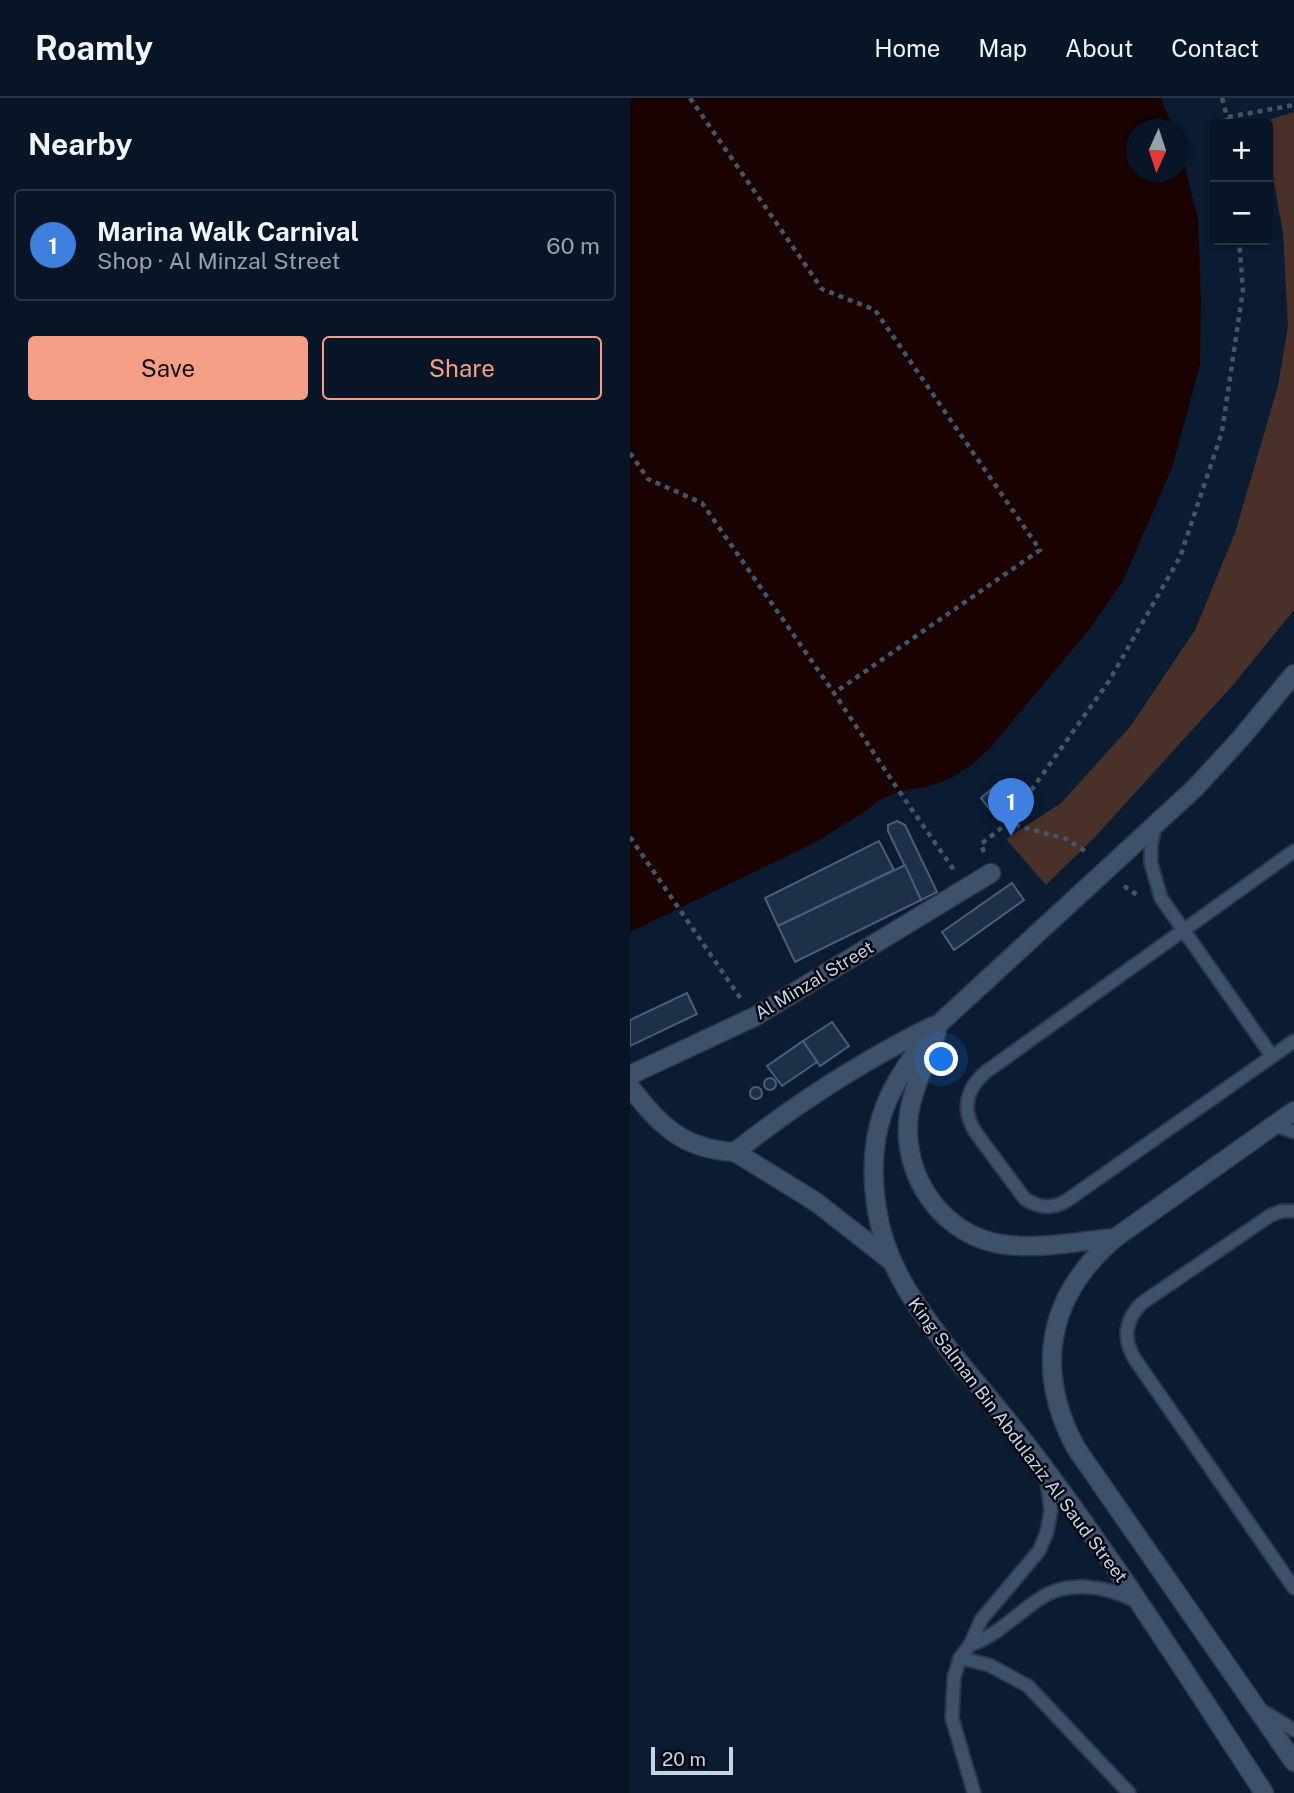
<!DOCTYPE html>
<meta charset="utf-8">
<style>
:root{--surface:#081526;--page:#111e2e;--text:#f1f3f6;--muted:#989fa7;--line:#293443;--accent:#f49e86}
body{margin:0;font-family:"Public Sans",sans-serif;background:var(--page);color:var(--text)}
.controls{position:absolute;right:21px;top:21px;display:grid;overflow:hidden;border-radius:7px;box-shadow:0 2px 5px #0004}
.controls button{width:63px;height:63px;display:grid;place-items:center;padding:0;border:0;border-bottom:2px solid var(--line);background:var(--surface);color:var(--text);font:35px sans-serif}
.compass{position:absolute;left:496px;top:21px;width:63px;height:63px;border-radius:50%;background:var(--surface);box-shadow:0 2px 5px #0004;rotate:183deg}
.scale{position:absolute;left:21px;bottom:18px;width:82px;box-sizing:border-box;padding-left:7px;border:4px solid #c7d2e2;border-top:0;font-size:19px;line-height:24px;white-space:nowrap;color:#c7d2e2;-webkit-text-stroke:5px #02060f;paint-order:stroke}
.you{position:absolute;left:312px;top:962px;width:24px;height:24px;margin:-18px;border:5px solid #fff;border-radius:50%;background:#1a73e8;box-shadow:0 0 0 10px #1a73e833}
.badge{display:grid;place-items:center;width:46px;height:46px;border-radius:50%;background:var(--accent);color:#fff;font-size:23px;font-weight:700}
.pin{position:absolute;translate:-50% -58px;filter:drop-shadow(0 2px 4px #0008)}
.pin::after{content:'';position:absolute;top:37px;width:24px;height:21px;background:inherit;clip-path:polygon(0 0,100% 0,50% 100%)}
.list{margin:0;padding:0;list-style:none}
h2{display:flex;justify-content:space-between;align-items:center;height:91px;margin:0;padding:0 28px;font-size:30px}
h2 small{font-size:23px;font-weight:400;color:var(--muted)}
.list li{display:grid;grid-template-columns:46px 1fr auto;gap:21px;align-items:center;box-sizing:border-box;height:112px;margin:0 14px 14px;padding:0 14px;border:2px solid var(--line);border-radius:7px}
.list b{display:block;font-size:26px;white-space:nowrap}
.list p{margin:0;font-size:23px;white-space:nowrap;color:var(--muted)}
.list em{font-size:23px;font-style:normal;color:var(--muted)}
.actions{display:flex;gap:14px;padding:21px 28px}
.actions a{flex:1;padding:16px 0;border:2px solid var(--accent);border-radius:7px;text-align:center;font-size:24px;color:var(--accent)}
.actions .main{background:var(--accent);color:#111}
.map{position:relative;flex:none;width:664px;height:1695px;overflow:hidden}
header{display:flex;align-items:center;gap:42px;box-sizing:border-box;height:98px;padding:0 35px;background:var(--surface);border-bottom:2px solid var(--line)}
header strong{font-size:33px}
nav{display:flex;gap:38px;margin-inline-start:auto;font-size:24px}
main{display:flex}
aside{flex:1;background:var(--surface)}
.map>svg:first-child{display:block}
</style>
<header>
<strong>Roamly</strong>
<nav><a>Home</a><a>Map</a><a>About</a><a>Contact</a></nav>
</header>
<main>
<aside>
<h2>Nearby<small></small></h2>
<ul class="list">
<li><span class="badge" style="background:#3f7fe0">1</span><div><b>Marina Walk Carnival</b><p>Shop · Al Minzal Street</p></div><em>60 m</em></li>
</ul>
<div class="actions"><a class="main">Save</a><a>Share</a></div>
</aside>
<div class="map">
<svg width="664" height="1695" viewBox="0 0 664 1695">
<rect width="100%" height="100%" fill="#0b1c32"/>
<!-- green -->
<polygon fill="#493028" points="664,14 664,512 603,587 465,739 416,787 376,741 431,705 500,629 565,532 605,435 648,288 658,228 653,134 638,52 638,26 633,26 632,24"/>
<!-- water -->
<polygon fill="#190200" points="0,0 531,0 543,31 506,32 506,74 548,74 549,46 568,121 571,203 570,267 542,370 493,483 458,533 359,651 343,666 319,681 296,689 269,693 248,703 233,715 184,745 0,834"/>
<!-- building -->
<g fill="#1e3048" stroke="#4b5e79" stroke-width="2">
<polygon points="370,684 389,707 368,722 351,700"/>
<polygon points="267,723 275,727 307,794 291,802 258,733 258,727"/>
<polygon points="249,743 264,772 148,828 135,800"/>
<polygon points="275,767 291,802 165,864 148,828"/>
<polygon points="382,785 394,802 324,852 312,834"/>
<polygon points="57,895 67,916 0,948 0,922"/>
<polygon points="202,924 219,948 190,968 173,943"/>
<polygon points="173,943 187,964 152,988 137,968"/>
<circle cx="140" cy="986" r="6"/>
<circle cx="126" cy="995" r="6"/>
</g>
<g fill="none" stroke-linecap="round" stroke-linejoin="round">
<!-- lane casing -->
<g stroke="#303649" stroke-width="16">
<g id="lane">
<polyline points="525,728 521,747 521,765 531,800 642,958"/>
<path d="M664 753 357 973C336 990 331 1012 346 1035L395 1101C411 1111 424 1111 439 1101L664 943"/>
<polyline points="644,1027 664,1034"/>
<path d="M664 1113H652L641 1117 512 1205C495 1222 493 1240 504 1260L664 1490"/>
<path d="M340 1547C368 1537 384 1518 408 1502 437 1481 477 1488 506 1503"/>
<polyline points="330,1560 359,1567 398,1588 499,1695"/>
<polyline points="631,1612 664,1632"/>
<polyline points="344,1695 322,1620 324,1579 330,1560 340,1547 351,1522 409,1453 417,1434 421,1412 416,1378"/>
</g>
</g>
<!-- street casing -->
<g stroke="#303649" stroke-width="21">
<g id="street">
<path d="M306 935C297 961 283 989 279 1016 270 1078 314 1141 378 1147 412 1151 450 1143 485 1140"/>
<polyline points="0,977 124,919 361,775"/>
<path d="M0 989C31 1028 52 1051 105 1054 167 1005 232 963 303 928"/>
<path d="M664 1013 485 1140C417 1198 404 1272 446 1350L664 1664"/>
<polyline points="105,1054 186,1104 260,1162"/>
<path d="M634 1695C563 1586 493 1476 415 1371 388 1334 358 1299 329 1264 293 1218 256 1172 247 1112 234 1031 258 985 310 925L565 690 611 640 664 576"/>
</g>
</g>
<!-- path -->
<g stroke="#455469" stroke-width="4.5" stroke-dasharray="5 5" stroke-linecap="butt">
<polyline points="60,0 192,191 245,212 410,452 204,595"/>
<polyline points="592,0 599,26"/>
<polyline points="598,19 664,7"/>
<polyline points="0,355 18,381 72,405 204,595 269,693 324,772"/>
<polyline points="378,725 479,583 550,459 592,334 613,192 609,142"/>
<polyline points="0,739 111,901"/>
<polyline points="354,754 351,746 378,725 436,741 458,755"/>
<polyline points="494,788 509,798"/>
</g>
<!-- lane -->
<use href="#lane" stroke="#3e516b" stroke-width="12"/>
<!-- street -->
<use href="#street" stroke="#3e516b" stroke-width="18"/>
</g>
<g text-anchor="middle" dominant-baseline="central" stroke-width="5" stroke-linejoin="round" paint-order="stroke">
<!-- street labels -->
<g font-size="18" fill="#c7d2e2" stroke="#02060f">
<text transform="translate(184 882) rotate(-31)">Al Minzal Street</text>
<text transform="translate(388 1342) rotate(53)">King Salman Bin Abdulaziz Al Saud Street</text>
</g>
</g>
</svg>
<div class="controls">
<button>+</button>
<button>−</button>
</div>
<svg class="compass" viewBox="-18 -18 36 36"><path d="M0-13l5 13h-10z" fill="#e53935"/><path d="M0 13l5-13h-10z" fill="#989fa7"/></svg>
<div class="scale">20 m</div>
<div class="you"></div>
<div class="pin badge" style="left:381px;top:738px;background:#3f7fe0">1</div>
</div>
</main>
